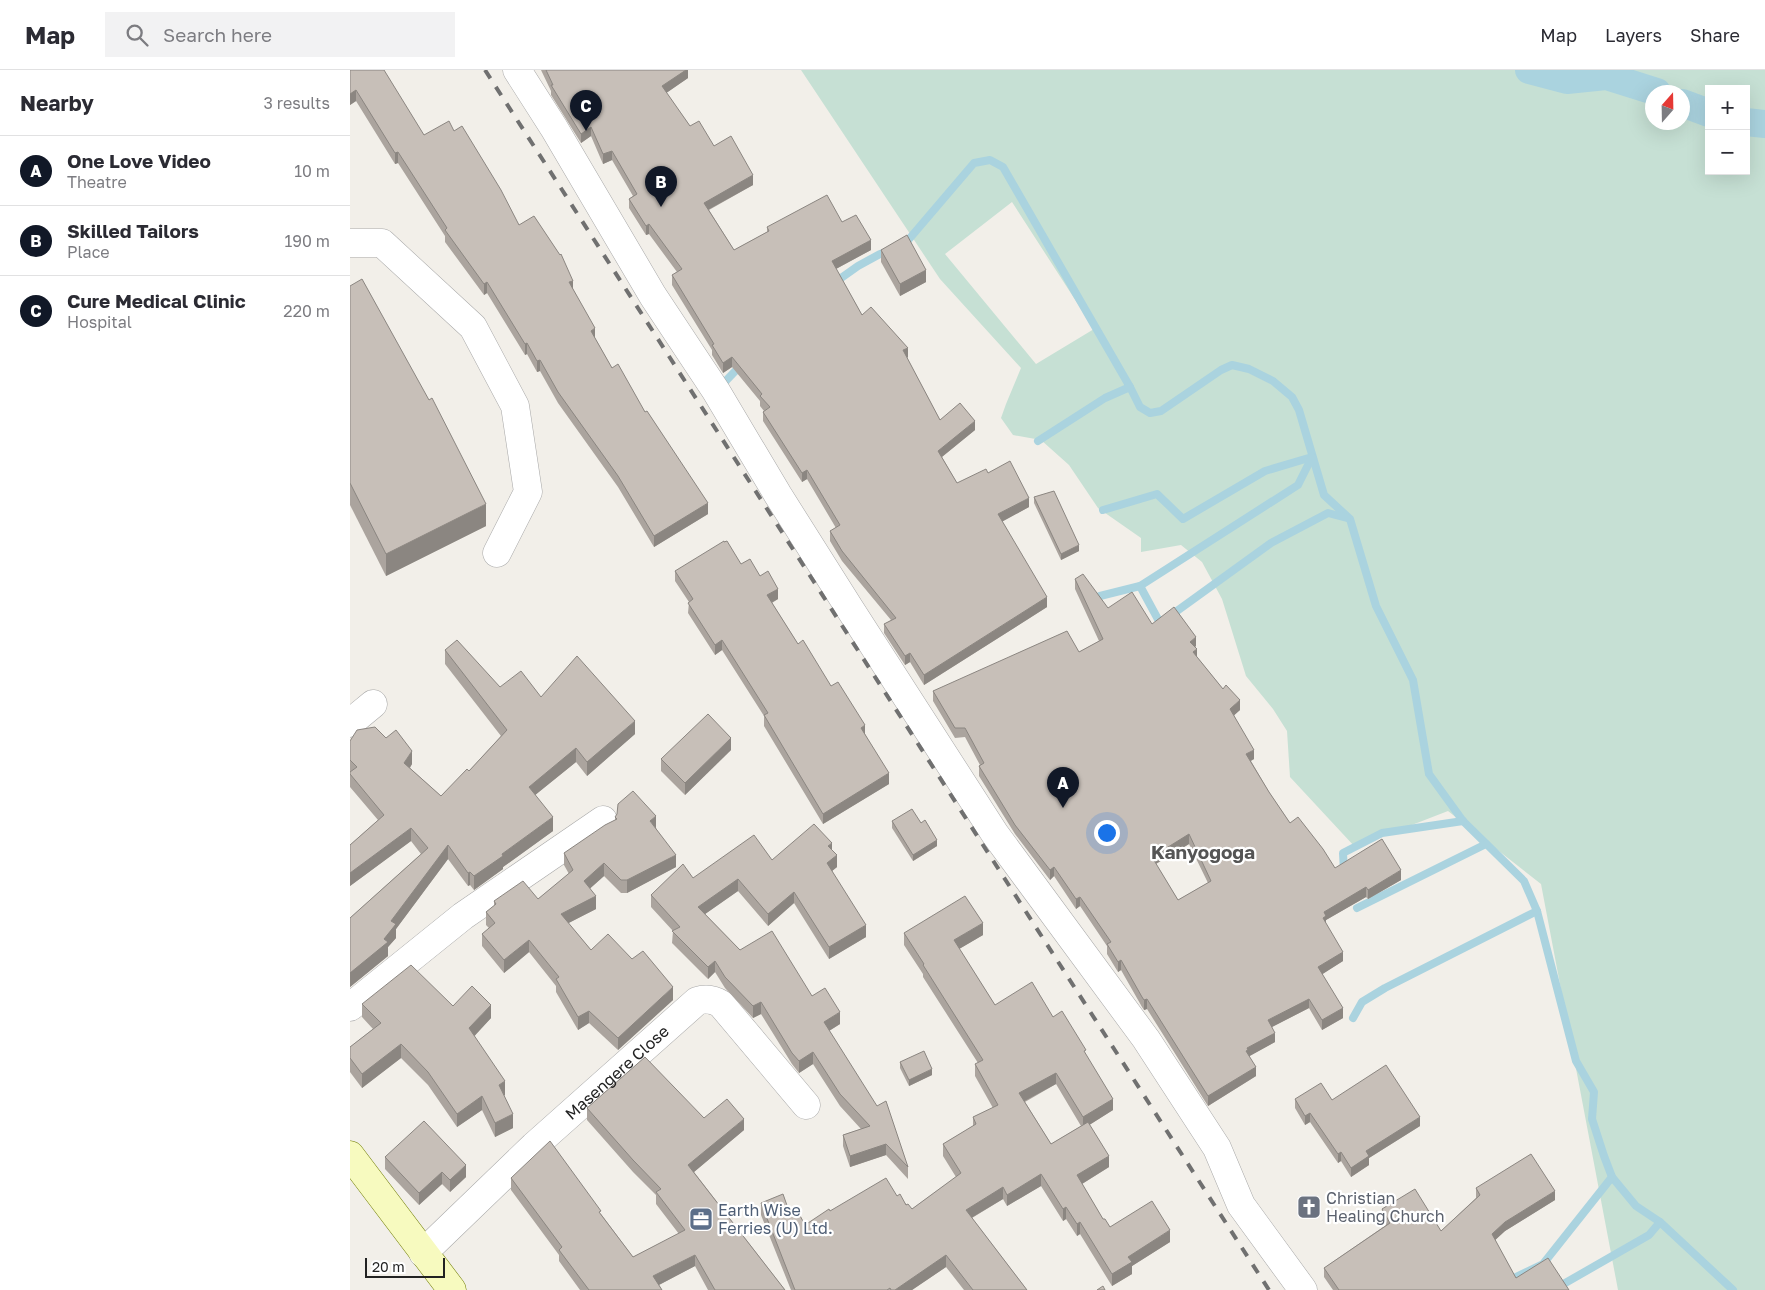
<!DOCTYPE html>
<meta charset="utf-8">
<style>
:root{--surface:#fff;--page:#f2f2f3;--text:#2b2b33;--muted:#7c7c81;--line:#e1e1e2;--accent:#111827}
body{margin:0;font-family:"Golos Text",sans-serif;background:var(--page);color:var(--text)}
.controls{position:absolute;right:15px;top:15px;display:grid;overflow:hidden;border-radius:0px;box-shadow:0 5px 20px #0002}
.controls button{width:45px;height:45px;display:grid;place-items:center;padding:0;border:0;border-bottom:1px solid var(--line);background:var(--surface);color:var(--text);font:25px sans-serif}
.compass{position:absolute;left:1295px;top:15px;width:45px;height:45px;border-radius:50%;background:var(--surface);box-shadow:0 5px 20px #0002;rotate:20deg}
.scale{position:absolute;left:15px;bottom:12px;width:80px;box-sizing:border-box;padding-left:5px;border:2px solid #222;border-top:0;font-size:14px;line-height:18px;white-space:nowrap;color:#222;-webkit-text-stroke:4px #fff;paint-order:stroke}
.you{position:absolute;left:756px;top:762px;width:18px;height:18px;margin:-12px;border:4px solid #fff;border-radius:50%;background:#1a73e8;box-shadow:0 0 0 8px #1a73e833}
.badge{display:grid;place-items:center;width:32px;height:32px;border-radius:50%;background:var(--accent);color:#fff;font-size:16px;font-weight:700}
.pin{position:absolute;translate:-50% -41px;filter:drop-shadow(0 1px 2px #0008)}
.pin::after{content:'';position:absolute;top:26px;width:18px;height:15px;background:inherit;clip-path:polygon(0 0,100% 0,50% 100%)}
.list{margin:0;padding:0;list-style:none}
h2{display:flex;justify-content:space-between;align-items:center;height:65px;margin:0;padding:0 20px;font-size:21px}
h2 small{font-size:16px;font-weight:400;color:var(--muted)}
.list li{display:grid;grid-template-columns:32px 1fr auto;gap:15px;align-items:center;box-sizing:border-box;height:70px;padding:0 20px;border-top:1px solid var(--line)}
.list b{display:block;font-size:19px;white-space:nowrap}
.list p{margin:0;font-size:16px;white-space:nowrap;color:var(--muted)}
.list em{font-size:16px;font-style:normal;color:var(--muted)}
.icon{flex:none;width:28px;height:28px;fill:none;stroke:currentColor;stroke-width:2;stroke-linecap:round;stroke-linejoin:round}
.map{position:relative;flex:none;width:1415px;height:1220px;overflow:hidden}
header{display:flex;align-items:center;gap:30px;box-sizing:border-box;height:70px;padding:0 25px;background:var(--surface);border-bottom:1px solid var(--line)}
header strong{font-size:24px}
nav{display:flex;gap:28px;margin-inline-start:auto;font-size:18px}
.search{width:350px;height:45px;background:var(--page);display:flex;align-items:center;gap:12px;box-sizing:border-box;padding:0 18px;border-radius:0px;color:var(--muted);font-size:19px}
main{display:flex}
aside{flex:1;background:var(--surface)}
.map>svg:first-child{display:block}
</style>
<header>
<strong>Map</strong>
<div class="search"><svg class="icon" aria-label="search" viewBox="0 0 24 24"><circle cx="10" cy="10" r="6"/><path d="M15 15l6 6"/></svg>Search here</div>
<nav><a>Map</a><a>Layers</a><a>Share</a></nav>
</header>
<main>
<aside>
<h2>Nearby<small>3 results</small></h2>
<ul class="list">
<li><span class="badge">A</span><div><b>One Love Video</b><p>Theatre</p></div><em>10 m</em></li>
<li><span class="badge">B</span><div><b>Skilled Tailors</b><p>Place</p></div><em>190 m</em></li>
<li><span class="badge">C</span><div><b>Cure Medical Clinic</b><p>Hospital</p></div><em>220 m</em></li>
</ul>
</aside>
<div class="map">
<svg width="1415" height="1220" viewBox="0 0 1415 1220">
<rect width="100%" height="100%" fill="#f2efe9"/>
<!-- wetland -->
<path fill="#c6e0d4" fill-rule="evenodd" d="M451 0H1415V1220H1268L1191 814 1098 741 1005 777 940 707 937 661 923 639 896 606 872 529 852 492 831 475 791 482V468L748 438 719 395 691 370 663 365 651 348 656 334 671 298 590 209ZM1359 19H1396V101H1359ZM1302 22H1332V52H1302ZM662 132 744 259 686 294 595 184Z"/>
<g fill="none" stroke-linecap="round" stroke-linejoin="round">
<!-- stream -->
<g stroke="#aad3df" stroke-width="8">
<polyline points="554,175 624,93 640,90 653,97 780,317 790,337 800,343 811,341 871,300 882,295 899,299 923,311 942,327 949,340 974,425 1000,449 1026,536 1063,610 1079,704 1113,751 1174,811 1187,841 1226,991 1244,1022 1242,1049 1254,1086 1262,1107 1286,1136 1310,1152 1383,1220"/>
<polyline points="484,213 508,196 530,184 539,181"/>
<polyline points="369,318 392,294"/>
<polyline points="688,371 755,328 780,317"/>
<polyline points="753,440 807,424 833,449 915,401 962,387"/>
<polyline points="790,516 810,553"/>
<polyline points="750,526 790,516 948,415 962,387"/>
<polyline points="820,546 921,473 978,443 997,448"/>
<polyline points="994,802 993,783 1032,763 1113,751"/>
<polyline points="1007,838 1136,774"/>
<polyline points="1003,948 1012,932 1035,918 1187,841"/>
<polyline points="1139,1220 1193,1194 1262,1107"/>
<polyline points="1203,1220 1299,1165 1310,1152"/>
</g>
<!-- canal -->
<g stroke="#aad3df" stroke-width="28">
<polyline points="1179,0 1217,10 1256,6 1307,22"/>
<polyline points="1332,33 1359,43"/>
<polyline points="1396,52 1415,54"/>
</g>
<!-- street casing -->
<g stroke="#a9a9a9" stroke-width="29">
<g id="street">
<polyline points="167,0 204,58 303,226 366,321 428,425 500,539 645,764 796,969 867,1078 891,1135 953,1220"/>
<polyline points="0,173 32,173 123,257 165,336 178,422 147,483"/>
<polyline points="0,653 23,634"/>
<polyline points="0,937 113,846 253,750"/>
<path id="s1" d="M73 1183 184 1076 347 931C356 928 363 929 371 934L456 1035"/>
</g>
</g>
<!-- secondary casing -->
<g stroke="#707d05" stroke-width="29">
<polyline id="secondary" points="0,1085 102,1220"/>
</g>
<!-- street -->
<use href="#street" stroke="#fff" stroke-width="28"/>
<!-- secondary -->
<use href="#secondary" stroke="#f7fabf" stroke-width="28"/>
<!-- rail -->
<polyline stroke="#707070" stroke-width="4" stroke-dasharray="10 10" stroke-linecap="butt" points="135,0 919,1220"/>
</g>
<!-- wall -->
<g fill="#aba49e" fill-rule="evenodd">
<polygon points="0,0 74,65 104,61 169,155 223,219 245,268 262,298 295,342 358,444 304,477 268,417 208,333 190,301 187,302 177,284 175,285 137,223 134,225 95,172 95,166 48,93 45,94 6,31 0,35"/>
<polygon points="191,0 338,0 338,8 316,23 340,56 364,76 403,115 359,140 384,180 417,162 417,157 492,152 521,180 486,199 512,245 558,287 557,288 590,350 625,360 592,387 607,413 638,403 679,437 652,451 697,537 574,615 560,592 555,595 534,563 534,554 541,550 492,491 480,471 480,461 486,458 457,409 452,412 413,351 413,342 414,341 410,336 410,331 382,297 373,303 362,285 362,280 322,215 322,205 327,202 299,164 296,165 279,138 279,129 283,126 262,90 253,94 241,66 231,73 201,25 201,21"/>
<polygon points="531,180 576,212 550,226 531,192"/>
<polygon points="0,216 136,456 36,506 0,435"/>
<polygon points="684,427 729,481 711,490 684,433"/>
<polygon points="391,494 410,506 428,529 422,533 448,574 481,616 515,664 539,714 473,754 414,656 414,646 372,580 365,585 338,543 339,532 325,511 325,501"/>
<path d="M725 509 758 538 802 554 846 576 845 577 847 587 890 640 884 645 904 689 901 691 919 722 940 753 985 798 1051 810 1018 829 1016 827 976 850V854L993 891 972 904 993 948 972 960 959 938 922 957 925 972 899 986 906 1006 858 1036 797 939 794 940 792 937 771 900 768 902 757 884V876L730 836 726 839 704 806 700 810 665 764 629 706V696L630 695 615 667 605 668 583 631V621L729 582 749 571 725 519ZM839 774 858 813 828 830 806 794Z"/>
<polygon points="95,580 150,617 191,627 285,664 237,706 226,692 185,725 203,761 153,797 153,799 124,820 120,815 118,816 98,789 46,859 46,868 38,877 38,886 0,917 0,848 71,784 61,771 0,816 0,775 28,750 0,717 0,671 62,694 60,698 91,726 119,701 151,666 95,594"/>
<polygon points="381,680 335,725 311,701 311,689"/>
<polygon points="265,747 306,758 326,797 277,823 271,823 254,806 240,818 246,839 218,853 241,880 323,930 268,980 239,953 228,960 206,922 206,916 179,882 154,903 132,876 132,864 139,858 136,855 136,842 144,836 144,831 188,829 219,804 214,795 214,783 265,750"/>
<polygon points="542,751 571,753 587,776 563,791 542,758"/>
<polygon points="482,780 487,797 482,801 516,867 479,889 444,833 418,856 388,821 355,844 390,880 462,926 490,954 479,961 558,1097 558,1109 536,1085 500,1097 493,1076 493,1065 511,1059 490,1036 463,994 449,1003 442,994 411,944 403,948 375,918 365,902 358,909 322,873 323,861 301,837 301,825 343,808 422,790"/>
<path d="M554 863 633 865 609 879 645 935 703 947 736 985 763 1040 739 1055 759 1097 732 1114 753 1149 760 1157 820 1172 782 1196V1204L762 1216 730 1164 727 1166 716 1149 713 1151 691 1116 657 1136 653 1129 622 1148 677 1220H614L596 1197 562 1220H441L411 1145V1133L440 1144 455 1155 480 1141 547 1126 562 1139 606 1107 593 1086V1074L623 1056V1047L643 1038 625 1006V994L628 993 573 907V904L554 875ZM706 1014 731 1056 701 1074 675 1032Z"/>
<polygon points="12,934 103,936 141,948 124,966 155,1025 154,1025 163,1058 145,1067 132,1040 107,1057 78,1015 51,988 12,1018 0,1002 0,977 23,959 12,947"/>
<polygon points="550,992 582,1005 559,1016 550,998"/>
<polygon points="945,1029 982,1030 1070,1056 1019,1088 1019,1095 1001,1107 991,1091 988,1093 960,1052 955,1055 945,1038"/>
<polygon points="237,1038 354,1048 394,1060 344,1102 435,1220 358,1220 345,1196 309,1215 312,1220 230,1220 209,1191 209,1185 161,1120 161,1108 251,1144 283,1187 329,1164 306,1134 306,1125 283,1102 237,1050"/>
<polygon points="35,1087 116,1107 100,1122 92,1114 69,1135 35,1099"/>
<polygon points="1126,1118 1205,1130 1155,1161 1145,1170 1166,1208 1219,1220 983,1220 974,1207 974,1198 1036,1155 1032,1148 1032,1139 1091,1161 1126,1128"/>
</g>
<!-- shaded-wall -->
<g fill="#8b8681">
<polygon points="336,0 338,0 338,8 312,26 312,16"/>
<polygon points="6,20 6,31 0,35 0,24"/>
<polygon points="241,57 241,66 231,73 231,64"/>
<polygon points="262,81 262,90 253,94 253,84"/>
<polygon points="48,82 48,93 45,94 45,83"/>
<polygon points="403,105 403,115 354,142 354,133"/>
<polygon points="299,154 299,164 296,165 296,156"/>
<polygon points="521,170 521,180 482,201 482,191"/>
<polygon points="576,200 576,212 550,226 550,214"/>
<polygon points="223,211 223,222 219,212"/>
<polygon points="137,212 137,223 134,225 134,214"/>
<polygon points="245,258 245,269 241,261"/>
<polygon points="177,273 177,284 175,285 175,274"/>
<polygon points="558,278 558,287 553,290 553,280"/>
<polygon points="382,287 382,297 373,303 373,293"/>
<polygon points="190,290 190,301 187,302 187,291"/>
<polygon points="625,351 625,360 588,390 588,381"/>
<polygon points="457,400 457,409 452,412 452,403"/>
<polygon points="679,428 679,437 648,454 648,444"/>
<polygon points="358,433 358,444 304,477 304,466"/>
<polygon points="136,434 136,456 36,506 36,484"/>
<polygon points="729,475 729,481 711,490 711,484"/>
<polygon points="428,519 428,529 417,535 417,525"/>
<polygon points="697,527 697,537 574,615 574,605"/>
<polygon points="846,567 846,576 840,581 840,572"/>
<polygon points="372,570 372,580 365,585 365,575"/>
<polygon points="847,579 847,589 843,582"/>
<polygon points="560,583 560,592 555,595 555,586"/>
<polygon points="890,630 890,640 880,649 880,639"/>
<polygon points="285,651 285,664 237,706 237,692"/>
<polygon points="515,655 515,666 511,658"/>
<polygon points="381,668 381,680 335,725 335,713"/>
<polygon points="226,678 226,692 179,730 179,717"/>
<polygon points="904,680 904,689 896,693 896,684"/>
<polygon points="62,681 62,694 54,706 54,693"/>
<polygon points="539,703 539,714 473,754 473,744"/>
<polygon points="306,746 306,759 300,751"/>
<polygon points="203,747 203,761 153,797 153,799 124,820 124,806 152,784"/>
<polygon points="61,758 61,771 0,816 0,803"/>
<polygon points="839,764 839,774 802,796 802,787"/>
<polygon points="587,770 587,776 563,791 563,785"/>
<polygon points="482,773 482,785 478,776"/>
<polygon points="98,775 98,789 46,859 46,868 38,877 38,886 0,917 0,903 34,869 41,851"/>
<polygon points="326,785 326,797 277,823 277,810"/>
<polygon points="487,785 487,797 477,805 477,793"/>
<polygon points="254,793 254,806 234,824 234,811"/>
<polygon points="704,797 704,806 700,810 700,800"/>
<polygon points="1051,800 1051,810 1018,829 1018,820"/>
<polygon points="120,802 120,815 118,816 118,803"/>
<polygon points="388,809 388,821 348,849 348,837"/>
<polygon points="1016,817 1016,827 976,850 976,856 973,858 974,842"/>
<polygon points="444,822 444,833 418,856 418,844"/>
<polygon points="246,826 246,839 211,857 211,844"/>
<polygon points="730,827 730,836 726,839 726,829"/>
<polygon points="633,853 633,865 604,882 604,870"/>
<polygon points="516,855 516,867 479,889 479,877"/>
<polygon points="179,870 179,882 154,903 154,890"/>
<polygon points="993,882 993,891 968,907 968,897"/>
<polygon points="771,890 771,900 768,902 768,892"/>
<polygon points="365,891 365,902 358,909 358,897"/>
<polygon points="323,917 323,930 268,980 268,968"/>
<polygon points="797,929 797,939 794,940 794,930"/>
<polygon points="959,929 959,938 918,959 918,950"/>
<polygon points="411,932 411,944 403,948 403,936"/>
<polygon points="141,935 141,948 119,972 119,958"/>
<polygon points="993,938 993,948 972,960 972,950"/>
<polygon points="239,941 239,953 228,960 228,947"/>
<polygon points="490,942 490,954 474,964 474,952"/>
<polygon points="925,963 925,972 898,987 896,981 897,978"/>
<polygon points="51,974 51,988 12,1018 12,1004"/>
<polygon points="463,982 463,994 449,1003 449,991"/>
<polygon points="906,997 906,1006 858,1036 858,1026"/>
<polygon points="582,999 582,1005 559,1016 559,1010"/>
<polygon points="706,1003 706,1014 669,1034 669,1023"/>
<polygon points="155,1011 155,1025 149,1029 149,1015"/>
<polygon points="132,1026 132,1040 107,1057 107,1044"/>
<polygon points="763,1029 763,1040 733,1059 733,1047"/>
<polygon points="960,1043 960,1052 955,1055 955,1046"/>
<polygon points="163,1044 163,1058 145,1067 145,1053"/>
<polygon points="1070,1047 1070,1056 1019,1088 1019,1095 1001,1107 1001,1098 1016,1081"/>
<polygon points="394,1049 394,1060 338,1107 338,1095"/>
<polygon points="536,1074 536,1085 500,1097 500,1086"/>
<polygon points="991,1082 991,1091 988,1093 988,1084"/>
<polygon points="759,1086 759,1097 727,1117 727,1105"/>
<polygon points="116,1095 116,1107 100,1122 100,1110"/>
<polygon points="92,1102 92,1114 69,1135 69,1123"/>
<polygon points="691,1104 691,1116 657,1136 657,1125"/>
<polygon points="653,1117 653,1129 616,1151 616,1140"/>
<polygon points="1205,1121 1205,1130 1155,1161 1142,1173 1142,1164 1155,1152"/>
<polygon points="716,1137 716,1149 713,1151 713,1139"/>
<polygon points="730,1152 730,1164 727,1166 727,1154"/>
<polygon points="820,1160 820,1172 782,1196 782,1204 762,1216 762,1204 778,1187"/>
<polygon points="345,1185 345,1196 303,1218 303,1206"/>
<polygon points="596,1185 596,1197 562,1220 545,1220"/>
</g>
<!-- building -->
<g fill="#c7bfb8" stroke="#8b8681" fill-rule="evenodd">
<polygon points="0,0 34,0 74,65 99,51 104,61 112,56 151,120 169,155 184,146 210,185 211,184 223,211 219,212 245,258 241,261 262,298 268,294 295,342 297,341 358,433 304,466 268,406 208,322 190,290 187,291 177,273 175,274 137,212 134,214 95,160 97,158 48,82 45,83 6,20 0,24"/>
<polygon points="196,0 336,0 312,16 340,56 349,51 364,76 381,66 403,105 354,133 384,180 419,161 417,157 477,125 492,152 506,145 521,170 482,191 512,245 521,237 558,278 553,280 590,350 610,333 625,351 588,381 607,413 636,399 638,403 660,391 679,428 648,444 697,527 574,605 560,583 555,586 534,554 546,548 492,481 480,461 490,455 457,400 452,403 413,342 420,337 410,326 412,324 382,287 373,293 362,275 364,274 322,205 332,199 299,154 296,156 279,129 287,124 262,81 253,84 241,57 231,64 201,15 203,15"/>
<polygon points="557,165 576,200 550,214 531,180"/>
<polygon points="12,209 79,330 82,328 136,434 36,484 0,413 0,216"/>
<polygon points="704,421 729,475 711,484 684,427"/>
<polygon points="374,471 374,472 377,471 391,494 400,489 410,506 418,501 428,519 417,525 448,574 453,570 481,616 488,612 515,655 511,658 539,703 473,744 414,645 418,643 372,570 365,575 338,533 343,529 325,501"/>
<path d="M733 504 758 538 782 522 802 554 824 537 846 567 840 572 847 579 843 582 873 619 876 615 890 630 880 639 904 680 896 684 919 722 940 753 948 747 973 779 985 798 1032 769 1051 800 1018 820 1016 817 974 842 976 846 973 848 993 882 968 897 993 938 972 950 959 929 918 950 925 963 897 978 898 980 896 981 906 997 858 1026 797 929 794 930 792 927 771 890 768 892 757 874 761 872 730 827 726 829 704 797 700 800 665 755 629 696 634 693 615 658H605L583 621 717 561 729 582 753 569 725 509ZM839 764 861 811 828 830 802 787Z"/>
<polygon points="107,570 150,617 171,601 191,627 227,586 285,651 237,692 226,678 179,717 203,747 152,784 153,786 124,806 120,802 118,803 98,775 41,851 46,854 34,869 38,872 0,903 0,848 78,778 61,758 0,803 0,775 34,745 0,704 0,702 7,697 0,690 0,671 7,660 25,657 36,668 46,660 62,681 54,693 91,726 117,699 119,701 157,660 95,580"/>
<polygon points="358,644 381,668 335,713 311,689"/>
<polygon points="283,721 306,746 300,751 326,785 277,810 271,810 254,793 234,811 246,826 211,844 241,880 258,864 282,889 293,881 323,917 268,968 239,941 228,947 206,909 209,907 179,870 154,890 132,864 145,853 136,842 146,834 144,831 173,811 188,829 223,800 214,783 255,755 267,749 265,747 267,744 268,734"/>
<polygon points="562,739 571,753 575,750 587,770 563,785 542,751"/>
<polygon points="464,754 482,773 478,776 487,785 477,793 516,855 479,877 444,822 418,844 388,809 348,837 390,880 422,861 462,926 475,918 490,942 474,952 527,1036 536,1031 558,1097 536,1074 500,1086 493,1065 520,1056 490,1024 463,982 449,991 442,983 411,932 403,936 375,907 365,891 358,897 322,861 330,857 301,825 333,794 343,808 404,765 422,790"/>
<polygon points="615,826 633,853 604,870 645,935 682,912 703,947 712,941 736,980 734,981 763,1029 733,1047 706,1003 669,1023 701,1074 738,1052 759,1086 727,1105 753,1149 755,1149 760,1157 802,1131 820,1160 778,1187 782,1192 762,1204 730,1152 727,1154 716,1137 713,1139 691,1104 657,1125 653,1117 616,1140 677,1220 623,1220 596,1185 545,1220 541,1220 540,1218 537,1220 445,1220 411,1133 433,1124 440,1144 447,1140 455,1155 479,1139 480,1141 536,1108 547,1126 550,1124 556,1135 558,1134 562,1139 611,1103 593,1074 626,1054 623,1047 648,1035 625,994 633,990 573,895 574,894 554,863"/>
<polygon points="61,895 103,936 122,916 141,935 119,958 155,1011 149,1015 163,1044 145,1053 132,1026 107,1044 78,1002 51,974 12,1004 0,988 0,977 31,953 12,934"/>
<polygon points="574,981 582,999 559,1010 550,992"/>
<polygon points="295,987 354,1048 377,1029 394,1049 338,1095 435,1220 365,1220 345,1185 303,1206 312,1220 239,1220 209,1180 212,1177 161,1108 200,1071 251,1141 249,1142 283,1187 335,1160 306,1122 311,1119 283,1090 237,1038"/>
<polygon points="1036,995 1070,1047 1016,1081 1019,1086 1001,1098 991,1082 988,1084 960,1043 955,1046 945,1029 971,1013 982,1030"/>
<polygon points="74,1051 116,1095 100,1110 92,1102 69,1123 35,1087"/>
<polygon points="1181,1084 1205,1121 1155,1152 1142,1164 1166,1208 1198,1188 1219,1220 989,1220 974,1198 1040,1153 1032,1139 1065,1119 1091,1161 1130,1125 1126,1118"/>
<polygon points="753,1216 755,1220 747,1220"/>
</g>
<!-- icons -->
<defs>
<g id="church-square" transform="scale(1.25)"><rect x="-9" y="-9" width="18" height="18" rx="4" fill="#6b7280" stroke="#fff"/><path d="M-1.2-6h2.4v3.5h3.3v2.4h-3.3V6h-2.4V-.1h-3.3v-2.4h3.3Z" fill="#fff"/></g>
<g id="office-square" transform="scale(1.25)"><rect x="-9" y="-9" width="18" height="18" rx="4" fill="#5c6f8a" stroke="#fff"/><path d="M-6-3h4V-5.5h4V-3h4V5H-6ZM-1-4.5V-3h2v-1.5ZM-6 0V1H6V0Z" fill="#fff"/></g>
</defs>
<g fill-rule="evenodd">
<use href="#church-square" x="959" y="1137"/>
<use href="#office-square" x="351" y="1149"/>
</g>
<g text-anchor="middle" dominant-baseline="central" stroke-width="4.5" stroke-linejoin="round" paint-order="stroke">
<!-- street labels -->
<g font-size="16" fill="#222" stroke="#fff">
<text stroke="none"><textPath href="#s1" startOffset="265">Masengere Close</textPath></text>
</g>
<!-- worship labels -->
<g font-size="16" fill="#5b616d" stroke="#fff" text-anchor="start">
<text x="976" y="1128">Christian<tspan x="976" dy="18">Healing Church</tspan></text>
</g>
<!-- service labels -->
<g font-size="16" fill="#4e5e75" stroke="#fff" text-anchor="start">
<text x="368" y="1140">Earth Wise<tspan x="368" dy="18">Ferries (U) Ltd.</tspan></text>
</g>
<!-- quarter labels -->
<g font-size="19" font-weight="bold" fill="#555" stroke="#fff">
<text x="853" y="781">Kanyogoga</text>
</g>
</g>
</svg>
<div class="controls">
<button>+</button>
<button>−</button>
</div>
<svg class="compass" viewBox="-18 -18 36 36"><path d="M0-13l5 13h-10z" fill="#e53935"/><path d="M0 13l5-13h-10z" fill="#7c7c81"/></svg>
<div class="scale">20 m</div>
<div class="you"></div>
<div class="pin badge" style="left:713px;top:738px">A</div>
<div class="pin badge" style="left:311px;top:137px">B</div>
<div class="pin badge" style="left:236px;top:61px">C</div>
</div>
</main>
